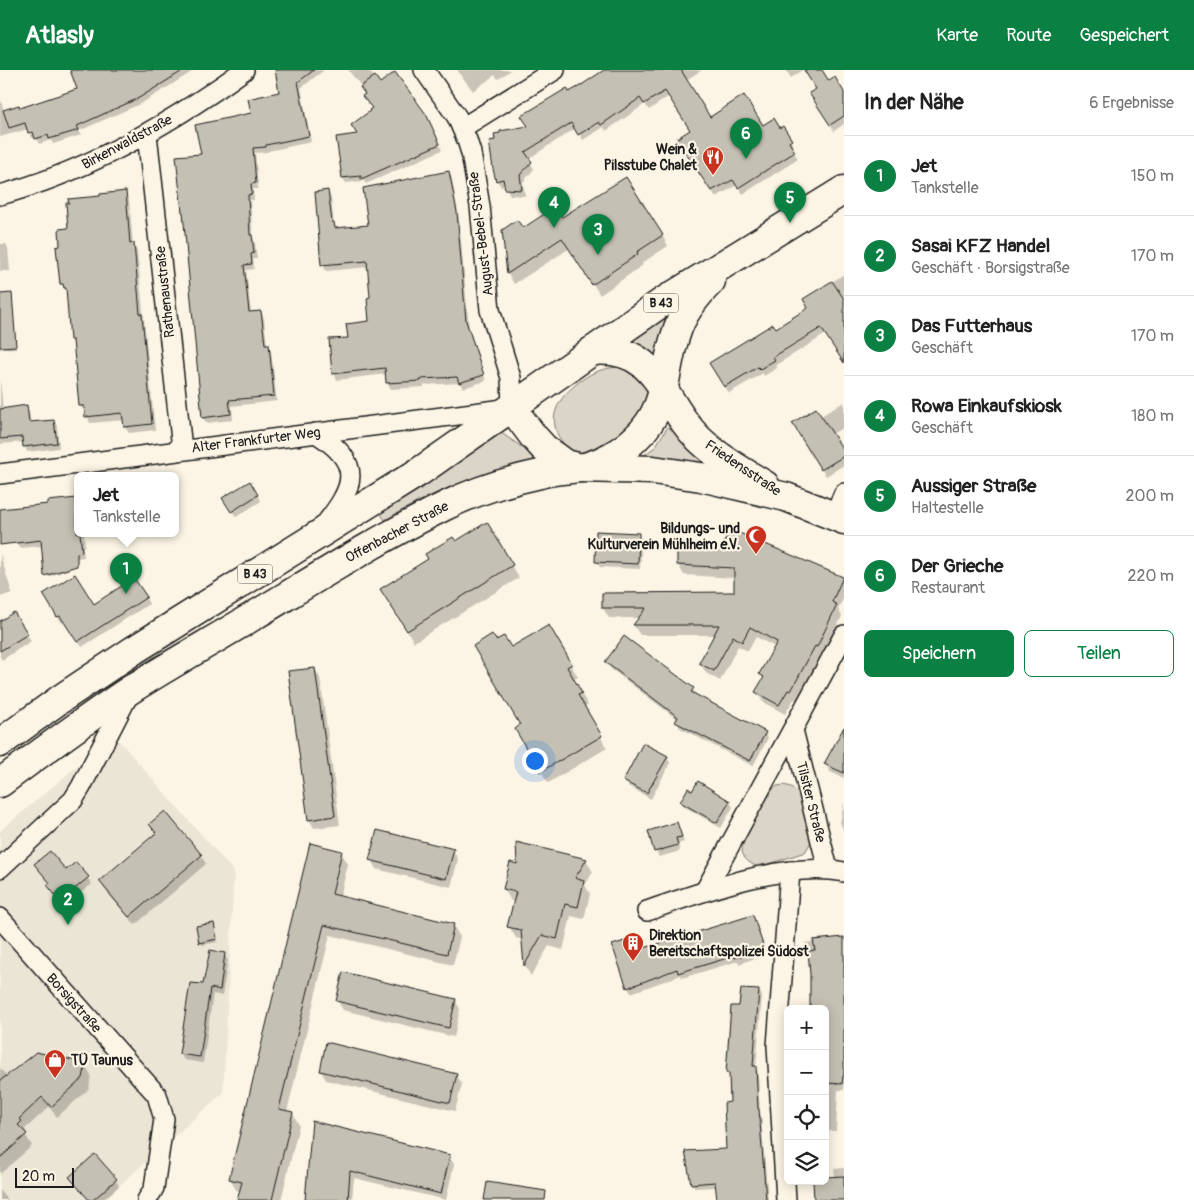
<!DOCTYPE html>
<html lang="de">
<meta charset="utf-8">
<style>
:root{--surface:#fff;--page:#f6f6f6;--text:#222;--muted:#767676;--line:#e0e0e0;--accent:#0b8043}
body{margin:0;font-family:Pangolin,sans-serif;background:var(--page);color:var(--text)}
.controls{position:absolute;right:15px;bottom:15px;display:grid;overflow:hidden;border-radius:8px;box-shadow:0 2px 12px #0003}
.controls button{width:45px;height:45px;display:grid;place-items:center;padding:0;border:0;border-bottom:1px solid var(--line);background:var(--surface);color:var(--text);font:25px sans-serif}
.scale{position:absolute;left:15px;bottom:12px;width:59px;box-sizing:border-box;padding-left:5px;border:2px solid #1c1c1c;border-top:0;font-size:14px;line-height:18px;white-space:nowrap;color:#1c1c1c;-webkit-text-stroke:4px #fcf5e5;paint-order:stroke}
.you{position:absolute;left:534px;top:690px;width:18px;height:18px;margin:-12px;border:4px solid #fff;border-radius:50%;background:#1a73e8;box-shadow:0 0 0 8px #1a73e833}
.badge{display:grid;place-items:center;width:32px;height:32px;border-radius:50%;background:var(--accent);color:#fff;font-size:16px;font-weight:700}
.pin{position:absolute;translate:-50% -41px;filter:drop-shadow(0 1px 2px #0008)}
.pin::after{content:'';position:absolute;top:26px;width:18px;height:15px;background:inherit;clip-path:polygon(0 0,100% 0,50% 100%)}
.popup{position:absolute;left:74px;top:402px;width:105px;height:65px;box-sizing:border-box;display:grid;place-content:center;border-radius:8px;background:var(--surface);filter:drop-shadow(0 1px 4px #0005);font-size:16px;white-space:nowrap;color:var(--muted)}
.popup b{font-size:19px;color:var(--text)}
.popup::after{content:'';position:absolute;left:50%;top:100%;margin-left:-10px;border:10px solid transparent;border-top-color:var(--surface)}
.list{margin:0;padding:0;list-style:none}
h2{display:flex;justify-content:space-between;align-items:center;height:65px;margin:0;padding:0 20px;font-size:21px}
h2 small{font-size:16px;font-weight:400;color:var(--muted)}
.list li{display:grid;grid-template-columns:32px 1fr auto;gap:15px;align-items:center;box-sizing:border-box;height:80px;padding:0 20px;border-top:1px solid var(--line)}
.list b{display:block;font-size:19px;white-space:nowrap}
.list p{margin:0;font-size:16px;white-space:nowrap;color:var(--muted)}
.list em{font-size:16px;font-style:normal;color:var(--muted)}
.actions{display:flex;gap:10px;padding:15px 20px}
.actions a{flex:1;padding:11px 0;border:1px solid var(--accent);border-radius:8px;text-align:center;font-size:18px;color:var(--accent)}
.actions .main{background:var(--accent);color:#fff}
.icon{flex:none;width:28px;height:28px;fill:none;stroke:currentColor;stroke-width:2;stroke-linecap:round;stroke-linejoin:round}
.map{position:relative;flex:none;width:844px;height:1130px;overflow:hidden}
header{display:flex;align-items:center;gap:30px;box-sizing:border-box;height:70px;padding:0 25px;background:var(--accent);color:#fff}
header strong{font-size:24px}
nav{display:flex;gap:28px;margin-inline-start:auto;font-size:18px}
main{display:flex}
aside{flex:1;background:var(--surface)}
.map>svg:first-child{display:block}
</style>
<header>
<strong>Atlasly</strong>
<nav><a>Karte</a><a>Route</a><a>Gespeichert</a></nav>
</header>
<main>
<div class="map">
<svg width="844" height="1130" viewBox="0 0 844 1130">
<rect width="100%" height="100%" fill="#fcf5e5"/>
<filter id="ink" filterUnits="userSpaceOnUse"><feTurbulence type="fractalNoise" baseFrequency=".02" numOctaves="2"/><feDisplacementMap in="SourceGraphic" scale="10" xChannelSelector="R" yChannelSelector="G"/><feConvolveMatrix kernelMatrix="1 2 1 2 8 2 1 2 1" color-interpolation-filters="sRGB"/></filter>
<g filter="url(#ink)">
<!-- built -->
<polygon fill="#ebe5d6" points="114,665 234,802 223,1023 103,1130 0,1130 0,761"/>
<!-- green -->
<g fill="#dbd5c8" stroke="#7c7872">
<path d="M685 228 660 292C648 280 643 275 626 271Z"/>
<path d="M623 297C642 304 649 316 648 336 642 344 627 367 619 371 615 374 609 375 605 376 599 378 593 382 587 383 565 386 549 359 556 340 560 328 570 319 580 311 594 301 606 297 623 297Z"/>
<polygon points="672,350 718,398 640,388 655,377"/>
<path d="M500 362 542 391C481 402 438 419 385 450L380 443Z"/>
<path d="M784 715 791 717 800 724 810 765 811 772 805 782 760 797C751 795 742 789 742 779 742 771 767 729 772 720L777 716Z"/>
</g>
<!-- shadow -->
<g fill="#0003">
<polygon points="71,0 195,0 142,33 79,61 81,65 53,74 51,70 39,74 36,67 32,68 30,64 39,62 28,59 0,67 0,28 4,41 20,39 78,20"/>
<polygon points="276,0 324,0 301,18 311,72 268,81 268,82 255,83 258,119 253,119 254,130 250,130 253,168 255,172 257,189 253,189 254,199 246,200 251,243 261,242 264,248 267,275 271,281 277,331 232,336 233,350 206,353 203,347 185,145 183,142 202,85 281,23"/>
<polygon points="348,0 369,0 380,15 429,52 442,80 366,114 364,111 346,113 343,108 359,65 373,39 367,32 362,17"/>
<polygon points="457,0 511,0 498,9 495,5 473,21"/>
<polygon points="606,0 702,0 686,10 710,48 780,60 783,58 794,77 792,79 798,89 743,124 737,115 716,127 681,76 691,60 669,26 649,40 645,34 606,61 604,57 583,70 576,58 528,89 534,99 523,112 525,126 510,125 505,116 501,117 497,110 529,57 569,23"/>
<polygon points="786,0 803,0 791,8"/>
<polygon points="805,0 820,0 829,13 844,24 844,54 834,61 815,30 817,20"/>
<polygon points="448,103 452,109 459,149 469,258 486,311 463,318 460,313 424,315 424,317 391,319 387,313 386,304 337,310 334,303 349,269 370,252 371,228 369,197 326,201 323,195 328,122 331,128 334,155 337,159 370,156"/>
<polygon points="125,123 129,129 133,175 137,181 155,360 129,363 125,357 124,350 90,353 86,342 80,336 75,277 71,270 66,220 61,213 61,177 70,160 101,128"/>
<polygon points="562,149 662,165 668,176 642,193 643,195 600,225 570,178 514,214 508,204 503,161 522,160"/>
<polygon points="0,174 6,174 8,178 10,201 0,201"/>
<polygon points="844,204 844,292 826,264 776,295 777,298 764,306 763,303 729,323 711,293 775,260 810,239 805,230"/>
<polygon points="13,248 16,278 0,279 0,249"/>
<polygon points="0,309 3,339 27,337 29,342 31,354 54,351 57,356 59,378 27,382 24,372 0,374"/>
<polygon points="844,332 844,357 832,364 844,383 844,395 826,406 798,360"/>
<polygon points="249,412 261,431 236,447 224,428"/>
<polygon points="77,428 77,463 84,463 85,476 83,476 84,487 64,490 70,499 48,507 45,502 43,476 20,478 17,473 50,435 49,432 77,429"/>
<polygon points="486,454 519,508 414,572 389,531 456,473"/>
<polygon points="638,464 642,470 640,499 600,497 596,491"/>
<polygon points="678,482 842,508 844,512 844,527 838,539 842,546 823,586 821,586 797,631 794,629 785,644 763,632 757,622 764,610 761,604 775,577 756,567 748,581 738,576 720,611 706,603 700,593 716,565 640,565 634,556 640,548 609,548 603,538 735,523 735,508 684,505 678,495"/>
<polygon points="0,484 12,523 0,527"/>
<polygon points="44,525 94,535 146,528 149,534 82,577 64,551 62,553"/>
<polygon points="14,544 31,571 2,590 0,587 0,552"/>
<polygon points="548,556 578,607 573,610 588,635 584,638 607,678 548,713 516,659 522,656 496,572 510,578"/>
<polygon points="606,592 693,619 696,625 765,663 768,668 753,696 680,658 677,652 678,650 610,598"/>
<polygon points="315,599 320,608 340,755 314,758 309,749"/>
<polygon points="844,676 844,708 830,702 826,694"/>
<polygon points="667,687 670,693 651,729 628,716 624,710"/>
<polygon points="682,732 730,732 733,737 721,758 685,737"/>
<polygon points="844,732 844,760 840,753"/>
<polygon points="677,754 684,772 678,774 680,781 659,787 656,781"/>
<polygon points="150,755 201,785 206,794 135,855 105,820 100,811 156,764"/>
<polygon points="453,780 458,789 451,817 376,799 371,790"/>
<polygon points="341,782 348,794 340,827 453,855 460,867 453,895 330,865 287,1042 293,1043 299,1055 281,1130 239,1130 241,1121 236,1120 230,1109"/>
<polygon points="586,790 593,802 585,815 590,824 584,849 571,846 563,880 549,876 531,906 525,896 523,870 516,868 509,856 515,832 511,831 504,819 518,796"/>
<polygon points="76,794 92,814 64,836 52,821 51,814 39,800 66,802"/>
<polygon points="753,846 766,884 739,894 738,891 682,908 681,905 631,923 628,918 640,867 645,879"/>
<polygon points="214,856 217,872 202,875 200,872"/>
<polygon points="844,868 844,1020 838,1020 836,1061 825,1061 825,939 812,904 809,882 805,873"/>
<polygon points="224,884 228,890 222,926 213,924 203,993 184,990 180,984 204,916"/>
<polygon points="759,921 762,926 756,998 758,1003 760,1043 761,1046 768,1130 718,1130 717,1117 695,1118 692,1113 728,1080 731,1034 730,1007 728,1003 741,937"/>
<polygon points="337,930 455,930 460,939 454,967 343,940"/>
<polygon points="85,995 91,1005 89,1019 57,1047 49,1037 25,1059 27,1063 25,1064 32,1076 0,1104 0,998 8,1007"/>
<polygon points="321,1001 456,1005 462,1014 455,1041 326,1010"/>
<polygon points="313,1053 449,1087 454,1094 446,1130 354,1108 352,1130 306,1130"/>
<polygon points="844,1098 844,1130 816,1130 825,1111 835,1108 834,1099"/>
<polygon points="71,1107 116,1110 119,1116 103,1130 89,1130"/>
<polygon points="0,1120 8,1130 0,1130"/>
</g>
<!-- building -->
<g fill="#c4c0b3" stroke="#1c1c1c">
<polygon points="70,0 184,0 139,28 77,56 79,60 49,69 48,65 35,69 33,62 28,63 25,53 9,58 3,40 19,35 20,38 77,19"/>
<polygon points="275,0 314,0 298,12 309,66 266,75 266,77 253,78 256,113 251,114 252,124 248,125 250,165 252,165 254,183 251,184 252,194 244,195 249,242 261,241 265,274 269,274 274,326 229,330 231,344 202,348 183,142 182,142 176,86 201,84 195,55 251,43 248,29 279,22"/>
<polygon points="604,0 681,0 710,47 744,25 763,55 774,48 780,58 783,56 792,70 789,72 795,82 738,118 733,110 711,121 676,69 690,60 665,21 644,34 640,28 601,55 599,52 578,65 571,53 525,82 532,92 520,105 522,120 505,119 503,109 496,111 493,99 489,71 495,70 494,64 500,63 500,61 528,56 521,46 567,18 569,22 580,16"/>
<polygon points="804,0 822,0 829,11 835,7 844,22 844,46 830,55 809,23 816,19"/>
<polygon points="395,2 426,44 440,74 361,109 361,106 342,108 336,67 357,64 351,55 370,41 369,40 372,38 362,26 365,24 360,17 375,6 380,13"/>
<polygon points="449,101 457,142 466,251 484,305 459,313 457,307 421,309 421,311 386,313 385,298 332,304 329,269 348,268 346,254 369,251 367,228 370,227 367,191 321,195 315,122 328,120 332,152 334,152 335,158 368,155 363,118"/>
<polygon points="626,107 663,165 637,182 638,184 592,215 562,168 507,204 502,160 517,150 523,158 555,137 562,147"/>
<polygon points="126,121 130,174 134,173 140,244 142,244 152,354 124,357 122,343 85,347 84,336 79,336 73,270 70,270 66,218 64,218 63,214 60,214 56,177 60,176 59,159 68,158 66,133 69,133 68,129 100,126 100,124"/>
<polygon points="832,211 844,229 844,293 821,258 773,287 775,290 760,299 758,297 724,317 709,293 773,254 776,258 808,238 803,229"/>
<polygon points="12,223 16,276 0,277 0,224"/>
<polygon points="27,335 29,352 54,350 57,373 23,377 22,367 0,369 0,339"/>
<polygon points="816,338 844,381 844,386 821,400 792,353"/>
<polygon points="250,411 258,425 231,442 222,428"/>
<polygon points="77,428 77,463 80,463 82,482 77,483 77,496 44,506 41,470 0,475 0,439 48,434 48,431"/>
<polygon points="487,452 513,495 407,561 380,519 428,489 425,484 453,467 456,471"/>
<polygon points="730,459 843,507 832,532 837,535 817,577 815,576 791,621 788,620 779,635 755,622 764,607 759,604 777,572 750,557 742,572 733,566 714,601 699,593 719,555 633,555 646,538 602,538 602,523 734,522 734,498 677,495 677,480 721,479"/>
<polygon points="596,461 639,463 638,494 595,492"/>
<polygon points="75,504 94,534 134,508 147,527 77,572 60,546 57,547 43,524"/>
<polygon points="14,542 28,564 0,581 0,551"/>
<polygon points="549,555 572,594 567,597 582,623 578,625 602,666 540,702 515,659 520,655 473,576 492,564 496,570 504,566 511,577"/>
<polygon points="624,566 694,618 691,622 766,662 750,691 675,652 678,647 605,592"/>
<polygon points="315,598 335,746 308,750 288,601"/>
<polygon points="844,657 844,703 824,694"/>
<polygon points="643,673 668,686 647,723 623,711"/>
<polygon points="698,711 730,731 717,753 680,732 688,718 692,721"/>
<polygon points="165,741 202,785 129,847 99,811 156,763 149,754"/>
<polygon points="677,752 682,767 676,768 678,775 654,782 648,761"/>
<polygon points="377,760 454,779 446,809 369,790"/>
<polygon points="516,772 587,789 575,808 584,811 578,837 565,834 557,869 542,865 524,896 521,860 507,857 516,822 503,819 510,792 517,794"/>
<polygon points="310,773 342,781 332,824 454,854 447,884 324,855 279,1039 293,1042 272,1130 237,1130 242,1112 229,1109"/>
<polygon points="50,781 66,800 76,792 89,807 60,831 47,815 50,813 34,794"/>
<polygon points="753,845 764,878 735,888 734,886 678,903 677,899 627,918 612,875 640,866 644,878"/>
<polygon points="214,853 217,869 199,873 196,856"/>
<polygon points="844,867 844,1006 843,1006 842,1014 825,1013 825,939 810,939 810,904 808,881 815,880 813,870"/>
<polygon points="210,880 225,883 220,920 210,918 200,987 179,984 190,913 203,914"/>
<polygon points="343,902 456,929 449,958 336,931"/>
<polygon points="741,919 759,920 753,996 756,996 758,1039 759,1039 766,1130 717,1130 715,1112 691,1114 685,1081 726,1079 724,1033 730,1032 729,1003 726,1003 731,936 739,936"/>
<polygon points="326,972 457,1004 450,1033 320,1001"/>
<polygon points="36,982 86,993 83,1008 51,1037 42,1027 19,1049 22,1051 18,1055 27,1064 0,1088 0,1011"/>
<polygon points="312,1051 450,1085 441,1124 350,1101 348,1130 305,1130"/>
<polygon points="95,1084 117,1109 93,1130 89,1130 69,1107"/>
<polygon points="844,1106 844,1130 814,1130 813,1111 825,1111 825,1107"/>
<polygon points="487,1112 546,1121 545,1130 484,1130"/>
</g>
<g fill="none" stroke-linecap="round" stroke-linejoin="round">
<!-- street casing -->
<g stroke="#1c1c1c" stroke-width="22">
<g id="street">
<polyline points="462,58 555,0"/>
<polyline points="147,64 182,379"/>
<path d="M0 125C89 101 170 54 244 0"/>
<path d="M316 363C365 394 355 417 323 457"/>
<polyline points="0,404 512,338 511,308 490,240 480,136 471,83 467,70 457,47 424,0"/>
<polyline points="834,446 844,423"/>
<polyline points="793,660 828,799"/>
<polyline points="0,798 73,730 81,717 130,622"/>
<polyline points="705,821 844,565"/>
<path d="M647 841C701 822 787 790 844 802"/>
<polyline points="0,848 157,1025 164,1049 154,1118 147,1130"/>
<polyline points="786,1130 777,976 790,801"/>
</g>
</g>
<!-- primary casing -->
<g stroke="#1c1c1c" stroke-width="31">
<g id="primary">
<path d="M592 281C660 275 660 331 699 369 719 388 742 401 765 415"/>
<polyline points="512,338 533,366 544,378 566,394 581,398 653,400 701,407 786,427 844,450"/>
<polyline points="0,673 59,630 134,580 419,402 664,231 844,120"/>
<path d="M0 713C43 681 86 649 130 620 171 594 214 570 255 545 318 507 380 468 445 436 475 421 507 411 540 404 553 400 567 400 580 398 600 394 622 382 636 368 670 336 662 303 676 264 682 243 696 226 711 211"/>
</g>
</g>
<!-- street -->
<use href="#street" stroke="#fcf5e5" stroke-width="19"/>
<!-- primary -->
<use href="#primary" stroke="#fcf5e5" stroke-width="28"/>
</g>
</g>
<!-- icons -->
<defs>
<g id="restaurant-pin" transform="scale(1.125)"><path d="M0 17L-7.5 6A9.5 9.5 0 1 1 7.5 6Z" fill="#c8321e" stroke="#fcf5e5"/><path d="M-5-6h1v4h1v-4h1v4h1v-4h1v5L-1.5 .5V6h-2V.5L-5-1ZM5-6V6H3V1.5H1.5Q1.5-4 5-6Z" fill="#fff"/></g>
<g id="mosque-pin" transform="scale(1.125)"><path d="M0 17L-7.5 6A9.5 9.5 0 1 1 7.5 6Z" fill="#c8321e" stroke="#fcf5e5"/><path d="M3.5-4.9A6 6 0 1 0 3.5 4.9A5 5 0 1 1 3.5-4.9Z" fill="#fff"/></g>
<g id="building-pin" transform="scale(1.125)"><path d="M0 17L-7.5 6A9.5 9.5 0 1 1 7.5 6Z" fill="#c8321e" stroke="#fcf5e5"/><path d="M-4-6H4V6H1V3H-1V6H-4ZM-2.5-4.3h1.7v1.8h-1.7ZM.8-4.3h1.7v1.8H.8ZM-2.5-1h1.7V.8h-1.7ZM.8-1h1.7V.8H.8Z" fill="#fff"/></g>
<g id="shop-pin" transform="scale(1.125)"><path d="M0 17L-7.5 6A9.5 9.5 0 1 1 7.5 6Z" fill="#c8321e" stroke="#fcf5e5"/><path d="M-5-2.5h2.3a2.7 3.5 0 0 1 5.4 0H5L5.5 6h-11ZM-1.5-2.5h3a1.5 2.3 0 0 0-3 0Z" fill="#fff"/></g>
</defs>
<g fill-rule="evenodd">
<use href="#restaurant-pin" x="713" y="87"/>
<use href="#mosque-pin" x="756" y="466"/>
<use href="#building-pin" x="633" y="873"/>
<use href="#shop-pin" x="55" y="990"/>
</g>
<g text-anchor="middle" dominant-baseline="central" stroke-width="4.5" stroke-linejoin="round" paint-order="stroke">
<!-- shield labels -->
<g fill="#fcf5e5" stroke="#5f5d58" stroke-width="1">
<rect x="643.5" y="223.5" width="35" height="19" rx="4"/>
<rect x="237.5" y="494.5" width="35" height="19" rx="4"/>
</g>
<g font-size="12" font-weight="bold" fill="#1c1c1c">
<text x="661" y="233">B 43</text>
<text x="255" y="504">B 43</text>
</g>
<!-- street labels -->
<g font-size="14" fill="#1c1c1c" stroke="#fcf5e5">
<text transform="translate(127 72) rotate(-28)">Birkenwaldstraße</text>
<text transform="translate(481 164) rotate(-97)">August-Bebel-Straße</text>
<text transform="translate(165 222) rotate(-96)">Rathenaustraße</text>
<text transform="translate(256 370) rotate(-7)">Alter Frankfurter Weg</text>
<text transform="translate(743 398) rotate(34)">Friedensstraße</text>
<text transform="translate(397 462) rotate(-28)">Offenbacher Straße</text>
<text transform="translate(811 732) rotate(76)">Tilsiter Straße</text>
<text transform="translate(74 933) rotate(48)">Borsigstraße</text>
</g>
<!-- poi labels -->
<g font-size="14" font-weight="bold" fill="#1c1c1c" stroke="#fcf5e5" text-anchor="end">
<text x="697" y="79">Wein &amp;<tspan x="697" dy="16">Pilsstube Chalet</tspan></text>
<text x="740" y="458">Bildungs- und<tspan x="740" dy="16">Kulturverein Mühlheim e.V.</tspan></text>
<text x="649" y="865" text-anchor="start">Direktion<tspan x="649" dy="16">Bereitschaftspolizei Südost</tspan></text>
<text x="71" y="990" text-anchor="start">TÜ Taunus</text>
</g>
</g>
</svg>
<div class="controls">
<button>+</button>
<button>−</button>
<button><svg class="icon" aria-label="locate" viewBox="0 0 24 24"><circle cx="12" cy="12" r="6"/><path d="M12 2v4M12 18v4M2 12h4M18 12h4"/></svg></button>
<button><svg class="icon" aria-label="layers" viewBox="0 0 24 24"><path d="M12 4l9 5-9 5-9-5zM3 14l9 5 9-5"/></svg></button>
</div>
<div class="scale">20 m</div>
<div class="you"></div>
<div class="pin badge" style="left:126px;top:524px">1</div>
<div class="popup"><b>Jet</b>Tankstelle</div>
<div class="pin badge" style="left:68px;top:855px">2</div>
<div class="pin badge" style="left:598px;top:185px">3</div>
<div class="pin badge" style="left:554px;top:158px">4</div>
<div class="pin badge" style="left:790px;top:153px">5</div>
<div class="pin badge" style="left:746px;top:89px">6</div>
</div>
<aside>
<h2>In der Nähe<small>6 Ergebnisse</small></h2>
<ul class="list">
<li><span class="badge">1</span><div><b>Jet</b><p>Tankstelle</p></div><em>150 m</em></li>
<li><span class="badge">2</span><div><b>Sasai KFZ Handel</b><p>Geschäft · Borsigstraße</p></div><em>170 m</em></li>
<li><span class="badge">3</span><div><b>Das Futterhaus</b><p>Geschäft</p></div><em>170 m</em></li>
<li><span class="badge">4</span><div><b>Rowa Einkaufskiosk</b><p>Geschäft</p></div><em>180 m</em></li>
<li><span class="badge">5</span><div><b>Aussiger Straße</b><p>Haltestelle</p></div><em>200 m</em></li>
<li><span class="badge">6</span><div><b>Der Grieche</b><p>Restaurant</p></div><em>220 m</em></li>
</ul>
<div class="actions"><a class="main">Speichern</a><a>Teilen</a></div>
</aside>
</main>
